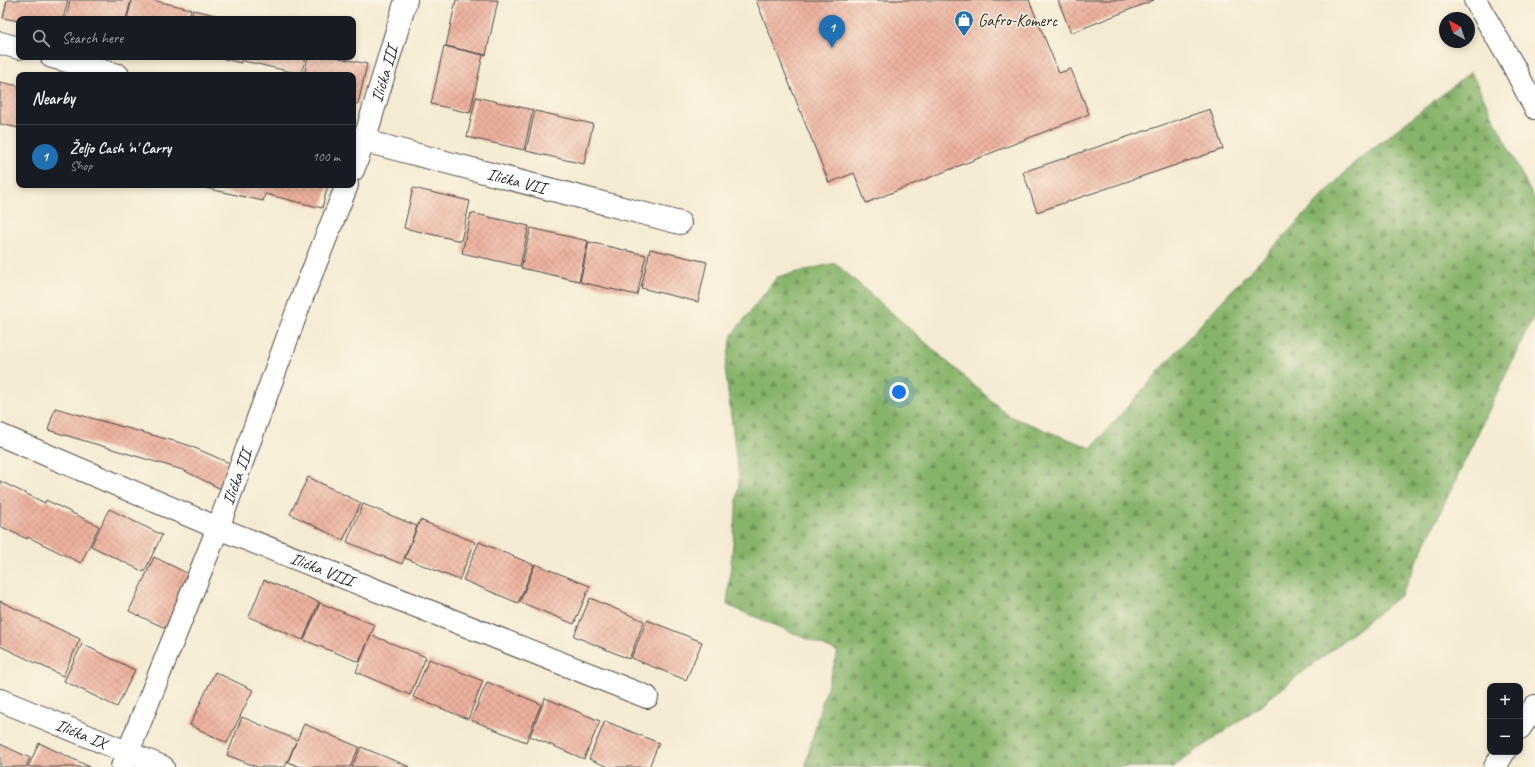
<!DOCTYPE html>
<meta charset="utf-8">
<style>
:root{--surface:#171b24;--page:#20242c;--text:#f1f3f6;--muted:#9ea1a6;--line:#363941;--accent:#1f6fb2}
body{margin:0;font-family:Caveat,sans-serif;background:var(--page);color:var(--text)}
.controls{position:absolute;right:12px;bottom:12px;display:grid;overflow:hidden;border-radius:8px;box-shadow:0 2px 6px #0003}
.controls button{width:36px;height:36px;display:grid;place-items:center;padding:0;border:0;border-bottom:1px solid var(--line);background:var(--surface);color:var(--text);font:20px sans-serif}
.compass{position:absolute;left:1439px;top:12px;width:36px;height:36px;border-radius:50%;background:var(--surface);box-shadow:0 2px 6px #0003;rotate:320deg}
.you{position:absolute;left:899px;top:392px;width:14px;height:14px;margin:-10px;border:3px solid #fff;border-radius:50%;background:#1a73e8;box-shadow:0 0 0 6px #1a73e833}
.badge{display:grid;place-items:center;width:26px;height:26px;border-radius:50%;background:var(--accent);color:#fff;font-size:13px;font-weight:700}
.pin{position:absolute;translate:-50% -33px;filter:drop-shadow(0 1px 2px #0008)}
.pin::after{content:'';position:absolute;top:21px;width:14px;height:12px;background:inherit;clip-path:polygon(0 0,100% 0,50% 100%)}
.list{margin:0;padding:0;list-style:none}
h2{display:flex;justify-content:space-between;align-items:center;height:52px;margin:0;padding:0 16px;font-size:17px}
h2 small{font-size:13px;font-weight:400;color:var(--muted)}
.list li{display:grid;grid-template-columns:26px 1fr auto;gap:12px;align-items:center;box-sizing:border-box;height:64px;padding:0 16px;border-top:1px solid var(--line)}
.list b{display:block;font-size:15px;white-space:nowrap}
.list p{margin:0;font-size:13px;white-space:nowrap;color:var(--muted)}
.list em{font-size:13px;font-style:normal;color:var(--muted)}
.icon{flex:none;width:22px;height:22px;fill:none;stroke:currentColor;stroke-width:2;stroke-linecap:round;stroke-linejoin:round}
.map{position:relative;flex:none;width:1535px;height:767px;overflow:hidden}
.search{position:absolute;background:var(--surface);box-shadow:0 2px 6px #0003;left:16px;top:16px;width:340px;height:44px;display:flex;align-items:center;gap:10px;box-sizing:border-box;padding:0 14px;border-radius:8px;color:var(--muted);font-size:15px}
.panel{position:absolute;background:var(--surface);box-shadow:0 2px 6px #0003;left:16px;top:72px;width:340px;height:116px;border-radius:8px}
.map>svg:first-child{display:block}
</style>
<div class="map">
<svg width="1535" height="767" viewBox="0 0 1535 767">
<defs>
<pattern id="forest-firs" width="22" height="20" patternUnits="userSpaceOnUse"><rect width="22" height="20" fill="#87b36b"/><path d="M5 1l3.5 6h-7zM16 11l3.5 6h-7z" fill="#6f9258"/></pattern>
<pattern id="building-cross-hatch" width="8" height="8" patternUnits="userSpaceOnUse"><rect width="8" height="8" fill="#ecb19d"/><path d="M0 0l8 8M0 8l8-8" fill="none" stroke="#cb9887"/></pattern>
</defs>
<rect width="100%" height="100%" fill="#fcf5e5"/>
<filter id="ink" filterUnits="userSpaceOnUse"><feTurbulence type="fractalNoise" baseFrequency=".025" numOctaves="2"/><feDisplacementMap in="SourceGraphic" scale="8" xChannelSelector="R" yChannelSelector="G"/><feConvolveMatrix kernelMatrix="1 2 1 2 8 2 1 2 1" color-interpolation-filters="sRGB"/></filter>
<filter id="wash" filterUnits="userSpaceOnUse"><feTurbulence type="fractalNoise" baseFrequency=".012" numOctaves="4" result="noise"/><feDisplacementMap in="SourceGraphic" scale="16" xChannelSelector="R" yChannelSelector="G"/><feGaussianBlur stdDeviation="0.9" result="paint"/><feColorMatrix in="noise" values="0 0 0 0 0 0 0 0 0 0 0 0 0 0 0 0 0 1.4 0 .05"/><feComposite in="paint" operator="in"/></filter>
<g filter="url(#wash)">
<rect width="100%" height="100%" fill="#f5ebd3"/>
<!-- forest -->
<polygon fill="url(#forest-firs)" stroke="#596f4b" points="1471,72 1535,201 1535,313 1401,595 1256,709 1173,767 805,767 819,713 838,652 727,605 739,480 725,368 732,335 777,277 835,263 1009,416 1091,448 1217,306 1355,162"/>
<g id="blocks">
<!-- building -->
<g fill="url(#building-cross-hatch)">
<polygon points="7,0 68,0 63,19 19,19 19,21 3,18"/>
<polygon points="70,0 131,0 126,19 66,19"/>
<polygon points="132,0 152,0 191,9 188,19 127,19"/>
<polygon points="456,0 498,0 486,55 446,46"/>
<polygon points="756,0 1029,0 1059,73 1071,69 1089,114 866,203 854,173 829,183"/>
<polygon points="1058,0 1154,0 1071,33"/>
<polygon points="193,10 229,18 228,19 191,19"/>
<polygon points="444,46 483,55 470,113 431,104"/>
<polygon points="216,57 242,57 241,63"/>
<polygon points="245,57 306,57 301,74 244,61"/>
<polygon points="308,57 335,57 367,64 358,104 353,103 353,75 304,75"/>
<polygon points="0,82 19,86 19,128 0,124"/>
<polygon points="476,97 533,110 524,150 467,137"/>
<polygon points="1210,109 1223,149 1037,212 1023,172"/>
<polygon points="535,111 593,124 584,164 526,151"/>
<polygon points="206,185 328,185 322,208 265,194 263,201 205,188"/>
<polygon points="413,188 470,201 461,241 404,228"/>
<polygon points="471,213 529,226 520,266 462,253"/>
<polygon points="531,228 588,241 579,281 521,268"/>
<polygon points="589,242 646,255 637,295 580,282"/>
<polygon points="650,249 707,262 698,302 641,288"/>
<polygon points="55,408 188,445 234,465 221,489 183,470 48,430"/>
<polygon points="308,477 361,503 343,540 290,514"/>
<polygon points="0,481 45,503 46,500 99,526 81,563 28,537 27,539 0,526"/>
<polygon points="363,504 417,526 402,564 347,542"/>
<polygon points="109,509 162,535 144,572 91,546"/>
<polygon points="420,520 475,542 459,580 405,558"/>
<polygon points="479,542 534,565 518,603 463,580"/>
<polygon points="154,557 191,575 165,628 129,611"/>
<polygon points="535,564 590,586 574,624 520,602"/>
<polygon points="264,580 319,602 303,640 249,617"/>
<polygon points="590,598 644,621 629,659 574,636"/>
<polygon points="0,601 80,639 63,676 0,646"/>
<polygon points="320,603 375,625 359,662 304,640"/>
<polygon points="647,620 702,642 686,680 631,658"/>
<polygon points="371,635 426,657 410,695 356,672"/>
<polygon points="82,644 135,670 117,707 64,681"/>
<polygon points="429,659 483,681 468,719 413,697"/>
<polygon points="215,672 253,690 227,743 190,725"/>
<polygon points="487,682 541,704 526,742 471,720"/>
<polygon points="545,698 600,721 584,759 530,736"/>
<polygon points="242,717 297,740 304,724 359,747 350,767 301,767 288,762 296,742 285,767 257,767 227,755"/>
<polygon points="605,721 659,743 649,767 609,767 589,759"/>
<polygon points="39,743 90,767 28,767"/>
<polygon points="0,744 30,758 26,767 0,767"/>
<polygon points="361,747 410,767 352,767"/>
</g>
</g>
</g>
<g filter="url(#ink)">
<use href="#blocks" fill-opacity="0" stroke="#494844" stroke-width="1"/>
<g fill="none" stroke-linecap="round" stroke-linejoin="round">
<!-- minor casing -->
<g stroke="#494844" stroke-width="24">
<g id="minor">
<polyline points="1475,0 1514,67 1535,108"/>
<polyline points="0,43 19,48"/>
<polyline points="52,57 118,75"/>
<path id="s1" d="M353 138 680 223"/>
<path id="s2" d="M353 170 364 141 406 0"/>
<path id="s3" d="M0 435 218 528 647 697"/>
<path id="s4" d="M0 700 163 767"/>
<polyline points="1520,728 1535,706"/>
<path id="s5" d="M122 767 218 528 303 295 347 185"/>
<polyline points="1495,767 1504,752"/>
</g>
</g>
<!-- minor -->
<use href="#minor" stroke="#fff" stroke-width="22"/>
</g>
</g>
<!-- icons -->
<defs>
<g id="shop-pin" transform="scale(1)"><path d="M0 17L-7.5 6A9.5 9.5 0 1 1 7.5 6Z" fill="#1f6fb2" stroke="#fcf5e5"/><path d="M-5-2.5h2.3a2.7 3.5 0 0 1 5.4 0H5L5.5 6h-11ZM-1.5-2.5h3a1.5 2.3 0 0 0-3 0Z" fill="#fff"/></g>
</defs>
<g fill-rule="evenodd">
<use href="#shop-pin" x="964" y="20"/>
</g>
<g text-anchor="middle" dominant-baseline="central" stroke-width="3" stroke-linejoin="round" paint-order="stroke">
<!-- poi labels -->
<g font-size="17" fill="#2b2b2b" stroke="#fcf5e5" text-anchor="start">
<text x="978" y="20">Gafro-Komerc</text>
</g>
<!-- street labels -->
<g font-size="17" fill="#2b2b2b" stroke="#fcf5e5">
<text stroke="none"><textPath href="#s2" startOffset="101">Ilićka III</textPath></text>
<text stroke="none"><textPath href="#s1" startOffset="169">Ilićka VII</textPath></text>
<text stroke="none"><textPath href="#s5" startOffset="312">Ilićka III</textPath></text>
<text stroke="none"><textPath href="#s3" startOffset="349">Ilićka VIII</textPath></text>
<text stroke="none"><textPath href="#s4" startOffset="88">Ilićka IX</textPath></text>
</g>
</g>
</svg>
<div class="controls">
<button>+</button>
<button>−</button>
</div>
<svg class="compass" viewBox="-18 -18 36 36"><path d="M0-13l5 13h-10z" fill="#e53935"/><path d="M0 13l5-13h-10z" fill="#9ea1a6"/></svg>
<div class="you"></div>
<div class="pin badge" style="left:832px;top:48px">1</div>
<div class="search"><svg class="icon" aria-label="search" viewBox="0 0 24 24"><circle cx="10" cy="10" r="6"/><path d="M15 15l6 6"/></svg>Search here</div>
<section class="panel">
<h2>Nearby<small></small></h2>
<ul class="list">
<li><span class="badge">1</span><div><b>Željo Cash 'n' Carry</b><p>Shop</p></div><em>100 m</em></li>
</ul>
</section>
</div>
